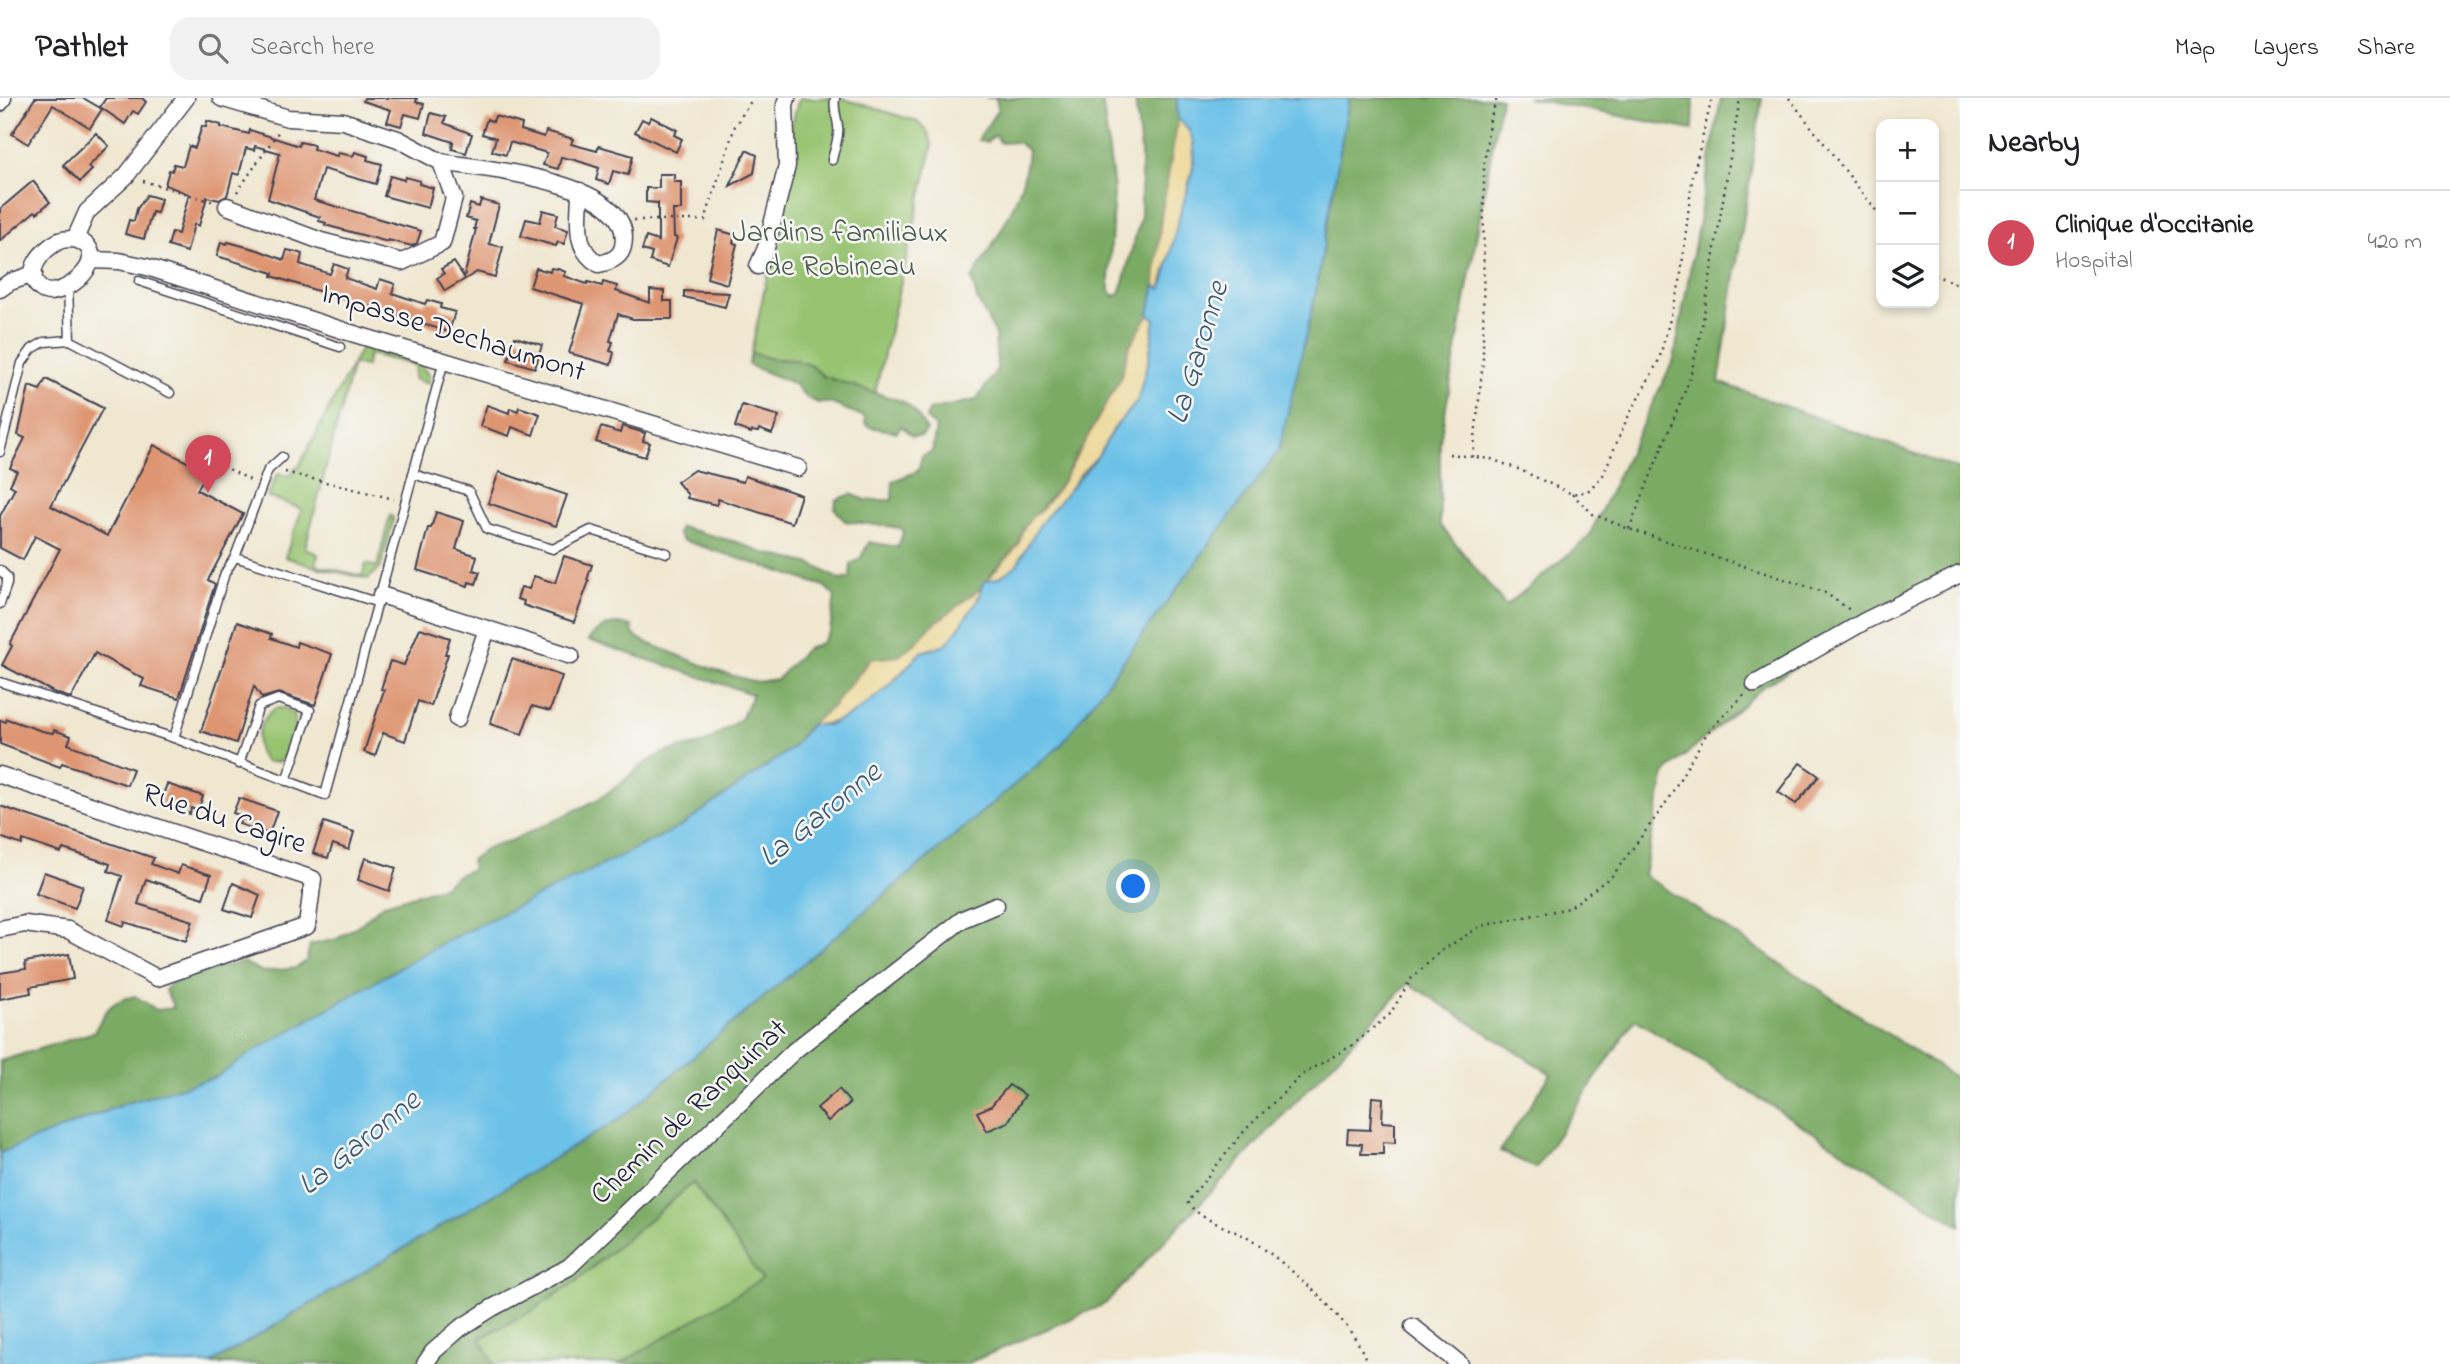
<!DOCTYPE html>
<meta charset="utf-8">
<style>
:root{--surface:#fff;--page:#f2f2f2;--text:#202124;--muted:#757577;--line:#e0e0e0;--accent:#d1495b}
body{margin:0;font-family:"Indie Flower",sans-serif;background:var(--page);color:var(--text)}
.controls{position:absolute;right:21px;top:21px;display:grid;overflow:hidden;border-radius:14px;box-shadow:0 4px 10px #0003}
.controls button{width:63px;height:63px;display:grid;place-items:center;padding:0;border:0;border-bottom:2px solid var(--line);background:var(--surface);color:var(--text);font:35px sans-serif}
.you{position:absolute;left:1134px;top:789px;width:24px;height:24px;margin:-18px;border:5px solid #fff;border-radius:50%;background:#1a73e8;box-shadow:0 0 0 10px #1a73e833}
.badge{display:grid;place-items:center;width:46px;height:46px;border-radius:50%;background:var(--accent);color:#fff;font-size:23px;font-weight:700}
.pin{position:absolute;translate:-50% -58px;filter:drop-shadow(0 2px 4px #0008)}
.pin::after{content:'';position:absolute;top:37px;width:24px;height:21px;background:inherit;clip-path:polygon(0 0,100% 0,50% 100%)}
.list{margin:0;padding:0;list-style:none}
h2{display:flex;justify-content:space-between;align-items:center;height:91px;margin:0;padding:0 28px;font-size:30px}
h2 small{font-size:23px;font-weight:400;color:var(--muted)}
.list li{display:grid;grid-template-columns:46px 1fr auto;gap:21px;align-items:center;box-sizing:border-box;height:105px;padding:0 28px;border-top:2px solid var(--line)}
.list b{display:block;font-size:26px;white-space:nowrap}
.list p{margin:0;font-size:23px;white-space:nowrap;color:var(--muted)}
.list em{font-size:23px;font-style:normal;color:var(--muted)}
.icon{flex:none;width:38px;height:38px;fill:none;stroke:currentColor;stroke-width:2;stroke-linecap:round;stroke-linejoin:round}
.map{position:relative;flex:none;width:1960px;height:1266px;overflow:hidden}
header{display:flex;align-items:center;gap:42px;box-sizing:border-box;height:98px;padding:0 35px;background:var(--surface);border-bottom:2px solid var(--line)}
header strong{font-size:33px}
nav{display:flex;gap:38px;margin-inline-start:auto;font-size:24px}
.search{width:490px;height:63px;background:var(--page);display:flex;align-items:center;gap:18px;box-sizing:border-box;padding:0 24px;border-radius:21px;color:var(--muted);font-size:26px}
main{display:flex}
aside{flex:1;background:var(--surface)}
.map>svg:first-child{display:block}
</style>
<header>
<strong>Pathlet</strong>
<div class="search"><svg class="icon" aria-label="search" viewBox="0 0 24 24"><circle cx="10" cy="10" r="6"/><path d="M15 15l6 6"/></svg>Search here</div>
<nav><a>Map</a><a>Layers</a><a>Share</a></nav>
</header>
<main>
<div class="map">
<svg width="1960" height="1266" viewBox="0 0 1960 1266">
<rect width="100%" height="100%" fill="#f6f6f2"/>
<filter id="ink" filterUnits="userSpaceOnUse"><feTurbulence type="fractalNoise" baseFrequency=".0143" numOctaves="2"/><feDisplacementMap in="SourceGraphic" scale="14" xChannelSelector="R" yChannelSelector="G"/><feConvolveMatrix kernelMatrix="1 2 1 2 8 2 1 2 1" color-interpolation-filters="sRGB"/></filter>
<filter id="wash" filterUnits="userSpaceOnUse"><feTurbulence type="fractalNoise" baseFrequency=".00686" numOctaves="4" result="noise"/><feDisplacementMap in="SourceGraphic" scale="28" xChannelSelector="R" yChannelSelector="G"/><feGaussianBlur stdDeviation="1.57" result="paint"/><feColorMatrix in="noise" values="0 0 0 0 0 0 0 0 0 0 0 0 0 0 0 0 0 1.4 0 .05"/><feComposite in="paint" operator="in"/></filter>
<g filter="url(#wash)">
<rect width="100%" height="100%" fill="#f0e7d0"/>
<!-- green -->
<g fill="#98c471" stroke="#5d7356" stroke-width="2">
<path d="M799 0H841L916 23C927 31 931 36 932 50L875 295 822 278 812 268 796 262 772 261 751 255 775 141 792 27Z"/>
<polygon points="363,246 419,264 429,278 428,286 414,281 415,267 369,256 366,268 353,266 305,450 318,456 316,467 362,478 366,466 377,469 390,417 393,419 393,424 381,469 368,481 312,468 285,459 302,411 268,399 276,378 279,376 291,378 295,369 298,370"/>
<path d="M275 610H285L294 616C298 633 292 652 279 664H266C250 649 258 623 275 610Z"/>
<polygon points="693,1085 763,1181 620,1266 494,1266 480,1240 532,1213 576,1183"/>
</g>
<!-- forest -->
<g fill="#7aaa63" stroke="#4e664f" stroke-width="2">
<path d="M986 0H1102L1114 92 1109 181V192L1114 198 1120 196 1141 118V55L1135 0H1177L1178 21 1161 119 1155 187 1149 216 1129 249 1120 281 1092 334 1074 361 1060 388 1022 433 1019 446 991 476 981 490 930 529 917 544 899 558 871 561 832 609 810 627 791 651 680 729 443 845 253 954 216 979 124 1006 0 1055V963L94 934C106 912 109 903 135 898L157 912 174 910 165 892 172 885 185 878 243 864 263 874 296 870 306 863 310 847 337 841 363 824 382 807 444 788 456 778 472 771 471 762 489 749 513 742 595 703 619 687 641 668 665 654 705 645 742 620 752 596 588 542C602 526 611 524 632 528L633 536 643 543 720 574 756 584 777 581 806 551 821 545 830 533 835 498 824 488 682 442 678 436 680 429 740 445 760 454 812 466 840 482 850 480 851 466 860 461 869 444 898 449 903 435 901 430 845 423 835 411 836 402 851 396 866 402H892L893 383 918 373 922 358 932 354 936 329 926 321 929 312 976 302 997 272 995 235 977 201 972 181C996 140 1025 101 1028 52L1017 44 1001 45 995 37 987 44 978 42 998 11 996 0Z"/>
<polygon points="1349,0 1501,0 1440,343 1440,427 1506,508 1588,440 1674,261 1721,0 1762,0 1719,284 1960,372 1960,470 1764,588 1665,675 1644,777 1960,983 1960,1128 1635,921 1536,1070 1500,1053 1551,976 1408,885 1105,1206 966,1266 620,1266 762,1181 693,1085 576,1183 532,1213 480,1240 494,1266 210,1266 621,1020 1345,25"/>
<polygon points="1527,0 1694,0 1693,32"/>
<polygon points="751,255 772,261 796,262 812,268 823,278 904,304 914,313 927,332 922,338 912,338 901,328 897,334 870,329 865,325 865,319 830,305 818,305 807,300 793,285 748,267"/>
</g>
<!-- sand -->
<g fill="#eeda9e" stroke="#887e6c" stroke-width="2">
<polygon points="1178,21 1186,27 1193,41 1193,70 1161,191 1155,187 1161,119"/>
<polygon points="1149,216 1155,221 1149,260 1137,304 1114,330 1098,358 1081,375 1016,468 998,480 986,483 1019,446 1022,433 1032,419 1043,410 1060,388 1120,281 1129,249"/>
<path d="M981 490C979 504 956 541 943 547 935 551 925 550 919 557 886 588 859 627 810 627L832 609 871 561 899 558 917 544 930 529Z"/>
</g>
<!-- water -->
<path fill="#6cc1e8" stroke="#477292" stroke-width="2" d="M1177 0H1349L1315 198 1279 352 1061 647 621 1020 210 1266H0V1055L124 1006 216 979 253 954 443 845 680 729 791 651 810 627H829L852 617 891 587 921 554 943 548 951 541 980 499 981 490 986 483 998 480 1016 468 1040 426 1098 358 1114 330 1137 304 1149 260 1155 221 1149 216 1155 187 1161 191 1165 182C1169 162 1173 143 1178 123 1186 93 1210 44 1178 21Z"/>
<g id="blocks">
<!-- building -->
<g fill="#de9572">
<polygon points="35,0 83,0 102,11 90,30 53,7 28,46 12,36"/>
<polygon points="106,0 142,0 146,4 138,16 133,13 125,26 100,9"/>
<polygon points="364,0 417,0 416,4 424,6 420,20 405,16 401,28 387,24 391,12 363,3"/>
<polygon points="431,15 446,19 444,25 472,36 466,55 452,51 453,44 426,35"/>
<polygon points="495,18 522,26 521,32 544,39 546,33 573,41 571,46 597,53 599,48 633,58 628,77 613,73 609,86 596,82 599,70 575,62 561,59 558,71 543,67 547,55 510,44 506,57 492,53 496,40 482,36 487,21 493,24"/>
<polygon points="651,19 677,32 674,37 682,41 676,54 635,34 642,21 648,24"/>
<polygon points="207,23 221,27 221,29 249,36 250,32 299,48 300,44 314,47 313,51 337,58 338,55 353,58 355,54 368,58 367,62 382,66 376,86 323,71 314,102 421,133 417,145 412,148 388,142 388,144 325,127 326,125 319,123 320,119 268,101 280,55 255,48 254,52 246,50 239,77 233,75 227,98 219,102 207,99 199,128 194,126 187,154 168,148 172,134 178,136 189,96 165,87 169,72 172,73 174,66 183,68 189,48 195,50 202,28 206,29"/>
<polygon points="96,35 109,48 88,69 92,72 80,84 63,67"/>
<polygon points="746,52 757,57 754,75 730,88"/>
<polygon points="659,76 674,76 674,84 681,84 681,112 673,112 674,139 677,140 668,169 650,163 652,155 642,152 646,139 658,143 658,105 646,104 646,90 659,90"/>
<polygon points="390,78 404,82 405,79 420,83 419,86 433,90 428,110 384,98"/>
<polygon points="33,83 50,104 37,115 35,113 0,143 0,111"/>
<polygon points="147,97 161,101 157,115 152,114 144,141 125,136 129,122 134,123 137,111"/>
<polygon points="481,102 499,107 489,146 503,149 495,179 477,174 445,193 437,180 444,176 441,171 454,164 464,179 476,131 474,131 476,123 466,120 470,106 479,109"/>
<polygon points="543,112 558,116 555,128 568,132 564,146 558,144 556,148 521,138 526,121 540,124"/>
<polygon points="718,132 735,137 733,145 737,146 727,186 707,180"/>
<polygon points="221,144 227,146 228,144 258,152 284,162 287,152 296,154 302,156 300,166 330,176 334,166 348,171 345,180 377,191 380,181 395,186 392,195 425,206 427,202 441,206 440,210 455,214 449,234 318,193 272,178 273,175 217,158"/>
<polygon points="536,170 550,174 551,170 558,171 566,174 564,178 587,186 588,184 602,188 603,184 617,188 616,193 650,205 650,192 664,193 664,203 672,203 672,221 633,221 618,216 610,243 613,244 610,253 614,254 611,267 569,255 584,206 530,189"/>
<polygon points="684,193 729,195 725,209 684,199"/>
<polygon points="515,239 542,247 535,270 508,262"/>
<polygon points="46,281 103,310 51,408 107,438 154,347 207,374 197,392 243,416 208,482 215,486 179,600 141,588 144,581 95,555 71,600 55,595 2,567 12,548 10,546 60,451 35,438 23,462 0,450 0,418 15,390 10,387 17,373 10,370 25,340 18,337 29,288 40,292"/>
<polygon points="487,307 509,315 510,310 518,313 519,309 540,316 533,337 512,329 509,338 480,328"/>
<polygon points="742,307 779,318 772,336 759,331 758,334 752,333 751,335 735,329"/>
<polygon points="622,328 645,335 643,343 650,345 645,359 596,344 601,329 620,335"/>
<polygon points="694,372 743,384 745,378 801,397 792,425 718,401 717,407 687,400 688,397 677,384"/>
<polygon points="499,374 567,397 556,428 488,405"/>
<polygon points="436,414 464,423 456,451 477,458 473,472 480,474 476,486 469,484 468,488 417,472 428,430 431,430"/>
<polygon points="564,458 592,467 587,482 589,483 574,524 523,507 524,503 517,501 521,489 529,491 534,478 555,485"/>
<polygon points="237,524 272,536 271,540 296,549 297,544 332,556 315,607 279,595 262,600 254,588 236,645 201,633"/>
<polygon points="420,530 450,540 445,556 448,556 431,608 418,603 405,643 383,635 375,658 364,654 384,592 381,591 390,563 404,567"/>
<polygon points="512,561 562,578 550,613 532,608 522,636 490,626"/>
<polygon points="7,621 42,633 53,635 54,632 71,638 68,646 133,671 127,687 62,665 60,669 0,646 0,622 6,624"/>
<polygon points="1800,665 1819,678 1796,706 1778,694"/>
<polygon points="167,686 203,698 198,713 191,710 190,716 160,705"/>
<polygon points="239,700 277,713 269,736 239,726 243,718 233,715"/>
<polygon points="0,708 154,760 151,766 178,776 181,767 211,777 203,800 146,781 138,806 193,823 186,843 125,824 124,828 108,822 122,778 108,773 110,766 95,761 63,751 61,755 23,742 22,747 0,739"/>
<polygon points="324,724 354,734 349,752 333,746 328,760 313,755"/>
<polygon points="365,760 396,770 389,793 358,782"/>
<polygon points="44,774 83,788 75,810 36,796"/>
<polygon points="233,785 260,797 252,820 224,811"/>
<polygon points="69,856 73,881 30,889 31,895 0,901 0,875 26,871 25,864"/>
<polygon points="1009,987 1025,997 1008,1024 987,1033 977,1014 991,1008"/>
<polygon points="839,991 850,1005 828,1023 817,1010"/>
<polygon points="1372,999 1383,1000 1382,1024 1395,1025 1395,1045 1383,1044 1383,1056 1361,1056 1362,1046 1347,1045 1348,1031 1370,1032"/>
</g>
</g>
</g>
<g filter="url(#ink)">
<use href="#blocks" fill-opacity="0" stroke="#414051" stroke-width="2"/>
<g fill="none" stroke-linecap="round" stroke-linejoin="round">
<!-- service casing -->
<g stroke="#414051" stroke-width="11">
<g id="service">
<path d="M832 62C834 51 840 39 838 28 837 18 833 11 835 0"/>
<polyline points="139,183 340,249"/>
<polyline points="68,189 70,242 170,295"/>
<polyline points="0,354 22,265 32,251 44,244 70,242"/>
<polyline points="282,359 268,372 235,459 225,475 174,640 325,697 444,263"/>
<polyline points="413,376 469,393 487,431 553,451 591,432 667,455"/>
<polyline points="235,459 379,505"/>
<polyline points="0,472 7,479 7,486 0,506"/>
<polyline points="0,584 174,640"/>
<polyline points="239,666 259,608 278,601 310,612 286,683"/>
</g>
</g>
<!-- minor casing -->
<g stroke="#414051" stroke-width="19">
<g id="minor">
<polyline points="221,0 288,20 343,23 398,41 441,64 454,100 442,145 402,164 321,143 227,108"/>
<polyline points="0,5 3,0"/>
<path d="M441 64C482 71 637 83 623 148 621 160 609 164 599 166 572 151 580 120 580 93"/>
<polyline points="75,141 87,114 126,78 186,0"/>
<path d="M75 141C119 156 61 206 41 191 21 175 43 151 59 143 63 141 70 141 75 141Z"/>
<polyline points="91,162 119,163 147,169 348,234 798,370"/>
<polyline points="758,168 766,150 787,68 785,7 787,0"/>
<polyline points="0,191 10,184 34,176"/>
<polyline points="381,497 571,558"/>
<polyline points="1755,586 1865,523 1960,476"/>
<polyline points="457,621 487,531"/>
<polyline points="0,677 313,781 307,828 157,880 68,832 25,826 0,831"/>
<polyline points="1413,1229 1460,1266"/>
<polyline points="425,1266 433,1254 459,1231 492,1210 569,1169 795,952 963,821 996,807"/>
</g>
</g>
<!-- path -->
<g stroke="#414051" stroke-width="2.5" stroke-dasharray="2 5" stroke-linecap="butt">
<polyline points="1789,0 1881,119"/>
<polyline points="143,83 214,104"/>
<polyline points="237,94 279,33"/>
<polyline points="634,122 705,122 735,28 753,0"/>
<polyline points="1934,177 1960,187"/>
<polyline points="192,352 250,382"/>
<polyline points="1449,356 1491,361 1518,371 1572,396 1588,393 1603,377 1626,323 1659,262 1680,184 1692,82 1712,0"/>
<polyline points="1473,359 1483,263 1484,69 1489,25 1497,0"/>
<polyline points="285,374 394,401"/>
<polyline points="1572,396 1593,416 1629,431 1824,494 1850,512"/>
<polyline points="1629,431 1689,283 1701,234 1740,0"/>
<path d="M1367 1266C1357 1225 1286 1165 1251 1142 1230 1129 1202 1124 1187 1104L1246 1031 1302 977 1354 946 1390 916 1411 881 1441 853 1481 828 1569 810 1613 777 1664 708 1707 635 1745 596"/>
</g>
<!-- service -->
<use href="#service" stroke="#fff" stroke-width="8"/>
<!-- minor -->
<use href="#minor" stroke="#fff" stroke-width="16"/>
</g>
</g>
<g text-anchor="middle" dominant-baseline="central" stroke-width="5" stroke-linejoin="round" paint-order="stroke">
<!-- park labels -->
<g font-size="30" fill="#4b5b4e" stroke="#f6f6f2">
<text x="840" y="136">Jardins familiaux<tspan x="840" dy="34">de Robineau</tspan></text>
</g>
<!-- street labels -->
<g font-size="30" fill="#22223b" stroke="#f6f6f2">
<text transform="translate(453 236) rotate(17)">Impasse Dechaumont</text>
<text transform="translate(224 722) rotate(18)">Rue du Cagire</text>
<text transform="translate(690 1015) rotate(-43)">Chemin de Ranquinat</text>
</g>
<!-- water labels -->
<g font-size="32" font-style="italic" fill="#3c5a78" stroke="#f6f6f2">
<text transform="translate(1199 255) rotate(-73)">La Garonne</text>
<text transform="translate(821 718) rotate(-39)">La Garonne</text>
<text transform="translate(360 1046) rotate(-39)">La Garonne</text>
</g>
</g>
</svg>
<div class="controls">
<button>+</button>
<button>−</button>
<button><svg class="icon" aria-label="layers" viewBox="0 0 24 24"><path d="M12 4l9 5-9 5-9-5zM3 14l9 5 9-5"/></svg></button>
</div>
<div class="you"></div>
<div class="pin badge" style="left:208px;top:395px">1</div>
</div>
<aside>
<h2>Nearby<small></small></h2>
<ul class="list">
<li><span class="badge">1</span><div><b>Clinique d'Occitanie</b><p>Hospital</p></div><em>420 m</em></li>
</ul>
</aside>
</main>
